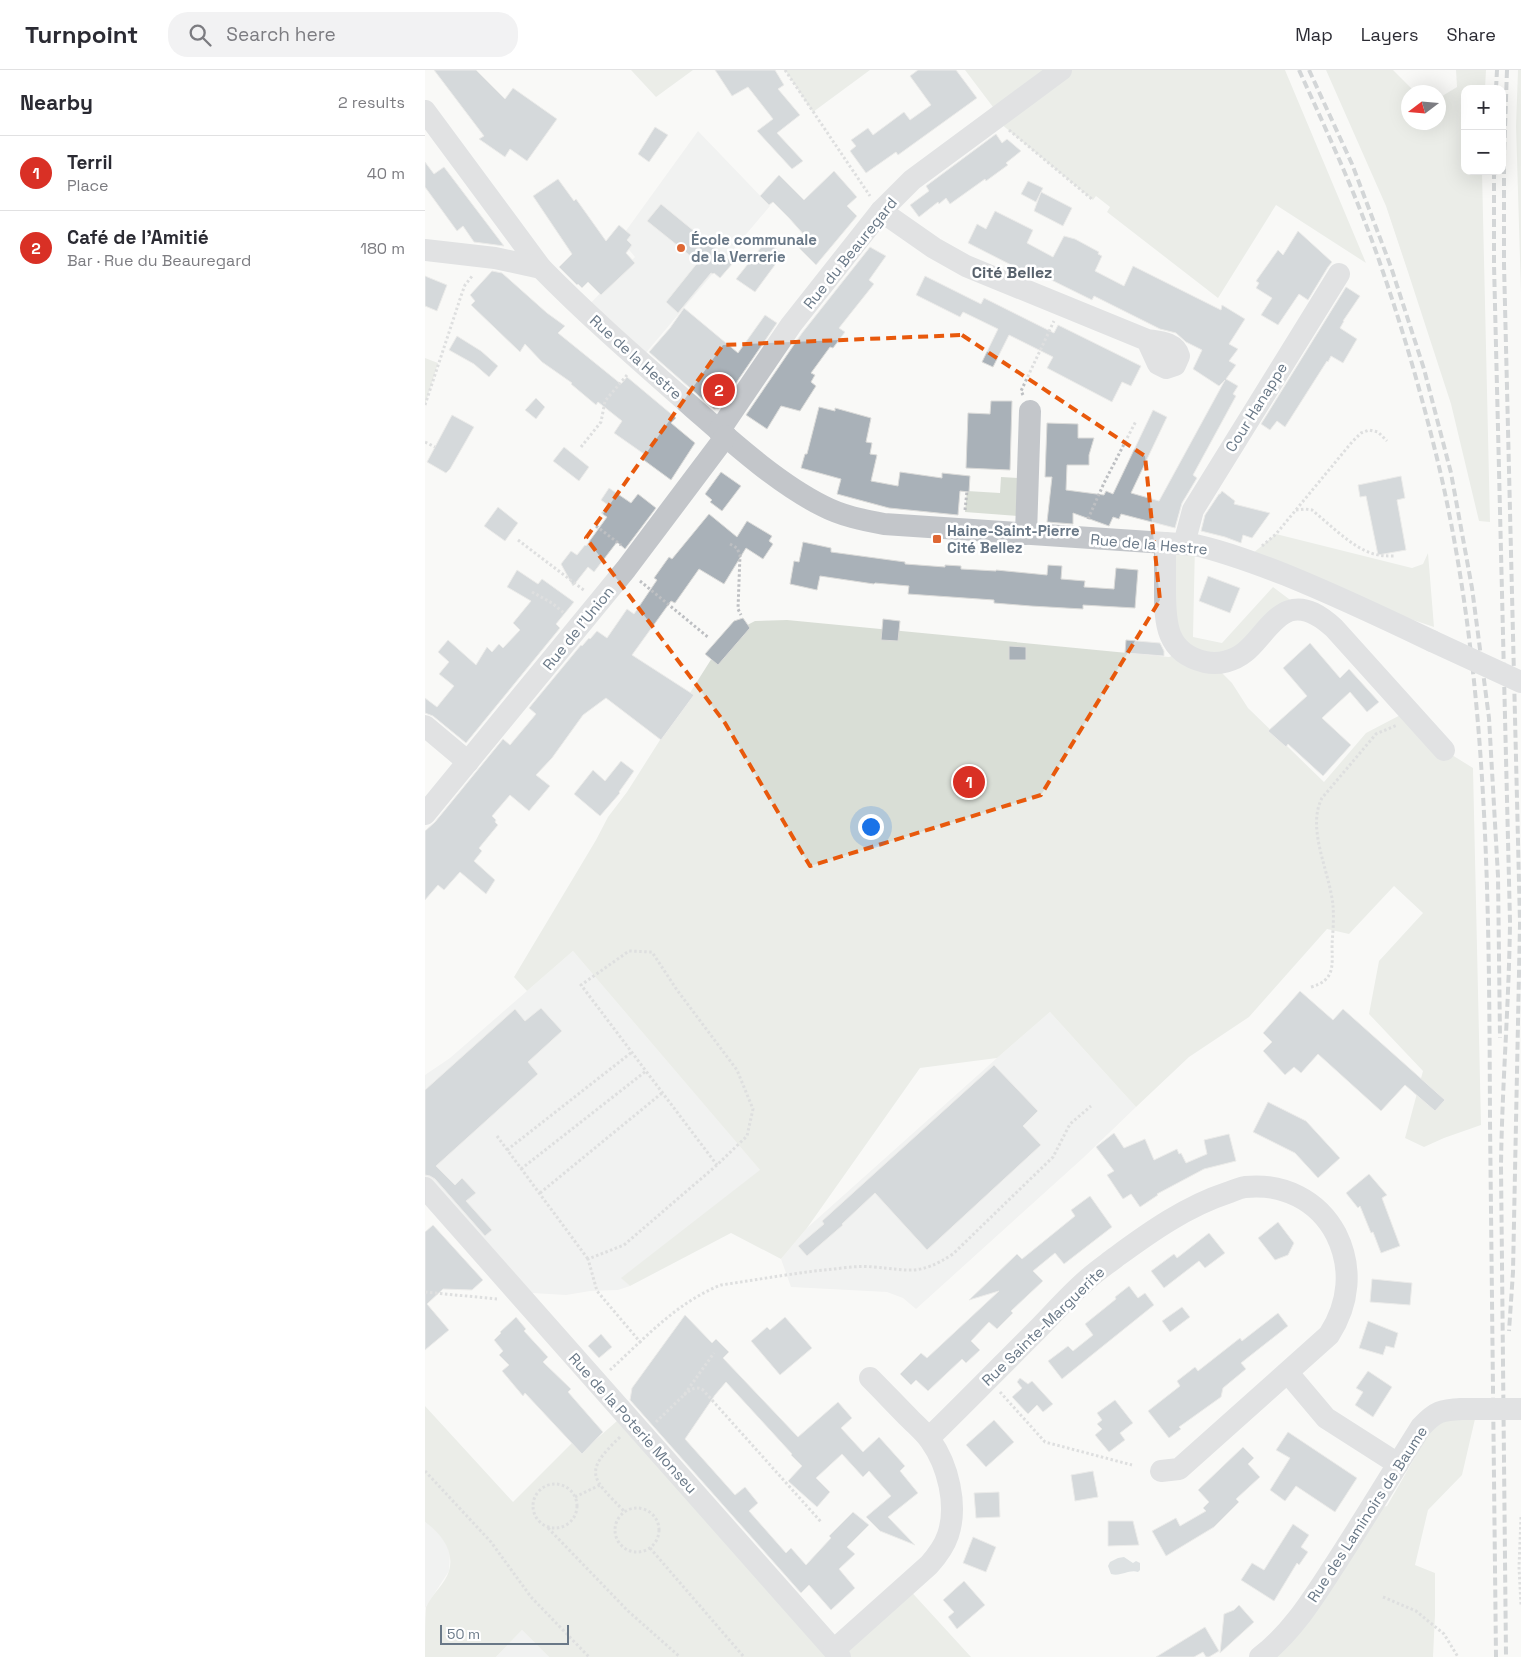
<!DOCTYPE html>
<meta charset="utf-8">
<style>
:root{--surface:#fff;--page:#f2f2f3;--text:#2b2b33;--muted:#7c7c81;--line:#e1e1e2;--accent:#d93025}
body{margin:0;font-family:"Space Grotesk",sans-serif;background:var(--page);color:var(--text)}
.controls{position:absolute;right:15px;top:15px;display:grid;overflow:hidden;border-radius:10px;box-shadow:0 5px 20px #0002}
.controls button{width:45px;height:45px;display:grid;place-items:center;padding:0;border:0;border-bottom:1px solid var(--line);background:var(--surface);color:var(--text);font:25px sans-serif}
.compass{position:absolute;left:976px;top:15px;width:45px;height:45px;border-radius:50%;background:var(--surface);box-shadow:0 5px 20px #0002;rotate:254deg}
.scale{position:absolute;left:15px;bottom:12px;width:129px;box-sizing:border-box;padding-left:5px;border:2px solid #697887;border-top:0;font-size:14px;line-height:18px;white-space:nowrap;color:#697887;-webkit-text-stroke:4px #fff;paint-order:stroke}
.you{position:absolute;left:445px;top:756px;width:18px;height:18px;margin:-12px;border:4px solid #fff;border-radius:50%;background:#1a73e8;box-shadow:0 0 0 8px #1a73e833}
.badge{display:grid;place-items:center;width:32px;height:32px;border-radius:50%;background:var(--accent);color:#fff;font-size:16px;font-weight:700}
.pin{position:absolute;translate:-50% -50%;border:2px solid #fff;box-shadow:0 1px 5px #0006}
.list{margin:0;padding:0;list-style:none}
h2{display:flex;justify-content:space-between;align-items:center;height:65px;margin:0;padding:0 20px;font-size:21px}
h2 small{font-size:16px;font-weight:400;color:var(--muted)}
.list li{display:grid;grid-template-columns:32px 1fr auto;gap:15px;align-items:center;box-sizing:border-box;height:75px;padding:0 20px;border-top:1px solid var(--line)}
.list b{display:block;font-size:19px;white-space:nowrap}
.list p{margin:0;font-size:16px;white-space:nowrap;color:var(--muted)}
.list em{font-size:16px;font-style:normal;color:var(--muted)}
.icon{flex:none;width:28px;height:28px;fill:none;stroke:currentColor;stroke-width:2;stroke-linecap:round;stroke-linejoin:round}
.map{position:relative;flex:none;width:1096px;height:1587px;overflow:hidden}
header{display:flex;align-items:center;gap:30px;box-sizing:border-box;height:70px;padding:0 25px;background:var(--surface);border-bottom:1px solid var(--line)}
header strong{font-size:24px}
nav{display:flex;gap:28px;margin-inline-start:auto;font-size:18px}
.search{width:350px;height:45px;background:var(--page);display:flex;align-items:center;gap:12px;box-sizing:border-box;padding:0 18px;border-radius:20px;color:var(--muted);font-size:19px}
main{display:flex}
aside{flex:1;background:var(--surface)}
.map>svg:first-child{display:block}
</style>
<header>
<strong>Turnpoint</strong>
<div class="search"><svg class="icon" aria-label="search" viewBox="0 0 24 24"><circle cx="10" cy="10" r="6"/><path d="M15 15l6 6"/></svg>Search here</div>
<nav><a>Map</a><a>Layers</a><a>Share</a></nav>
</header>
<main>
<aside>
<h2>Nearby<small>2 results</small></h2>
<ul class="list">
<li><span class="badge">1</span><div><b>Terril</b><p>Place</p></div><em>40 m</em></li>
<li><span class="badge">2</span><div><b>Café de l'Amitié</b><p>Bar · Rue du Beauregard</p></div><em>180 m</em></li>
</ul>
</aside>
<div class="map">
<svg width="1096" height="1587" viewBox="0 0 1096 1587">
<rect width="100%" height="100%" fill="#f9f9f7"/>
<!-- built -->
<g fill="#e7e8e8">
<polygon points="273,61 345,136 214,291 159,240 210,187 195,169"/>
<polygon points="148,881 336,1101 197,1208 205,1216 193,1220 165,1221 141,1225 107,1223 0,1118 0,1005 25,988"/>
<polygon points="625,942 711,1037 658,1088 491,1239 478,1228 462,1222 366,1217 356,1189 382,1158 572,988"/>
<polygon points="0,1452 11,1460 21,1473 25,1484 24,1501 0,1538"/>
<polygon points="97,1560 124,1587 71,1587"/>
</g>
<!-- green -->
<g fill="#d9ded6">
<polygon points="206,0 268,0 231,27"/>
<polygon points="360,0 445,0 388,42"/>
<polygon points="540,0 860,0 941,193 851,135 793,228 682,142 685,137 671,126 668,130 570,49 574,45"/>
<polygon points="901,0 968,0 990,22 984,22 984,52 1014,52 1014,28 1032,17 1031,0 1061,0 1060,19 1040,19 1040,101 1057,101 1065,452 1054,451 1026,334 983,202 961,136"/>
<polygon points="1093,0 1096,0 1096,223 1091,56"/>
<polygon points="0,288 13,293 0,335"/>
<polygon points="576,407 595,408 593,446 540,442 542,421 575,423"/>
<polygon points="851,464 987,498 998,494 1003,483 1009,557 905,522 821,489"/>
<polygon points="740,473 770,475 768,567 797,573 848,517 876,538 787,593 807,613 823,638 899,712 941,663 983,641 1019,680 1048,698 1056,1055 1019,1068 999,1077 980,1068 998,1001 944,944 954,891 998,843 969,816 924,864 902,859 824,947 764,987 711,1037 625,942 572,988 495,998 382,1158 356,1189 306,1163 205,1216 196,1208 335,1100 148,881 102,921 89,907 171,770 183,747 202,722 287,588 305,564 330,551 362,550 744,587 757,582"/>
<path d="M0 1336 88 1432 150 1370 159 1380 192 1351 408 1579 481 1516 546 1587H124L97 1560 71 1587H0C0 1577 0 1544 1 1537 7 1524 20 1514 24 1501 30 1480 15 1463 0 1452Z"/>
<polygon points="1050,1349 1037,1405 1003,1440 990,1495 1010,1503 1010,1545 1008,1587 835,1587 945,1440 962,1436 1005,1361 1015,1350"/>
</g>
<!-- water -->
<path fill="#bcc6cb" d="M699 1487 708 1493 711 1491 715 1493V1500L713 1502C704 1499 696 1507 686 1504L683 1496 685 1492 693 1488Z"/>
<!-- building -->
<g fill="#a9b1b8" stroke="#dbdbd9">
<polygon points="9,0 51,0 80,29 88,18 132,49 102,91 85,79 80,87 54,69 59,66"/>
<polygon points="290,0 350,0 359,15 353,19 375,45 352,63 378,91 367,99 332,61 348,49 323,17 307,26"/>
<polygon points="493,0 531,0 552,28 473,85 471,82 441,103 425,81 431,76 426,70 443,58 448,65 479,42 485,50 506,35 485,6"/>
<polygon points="230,57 243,65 224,92 213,84"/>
<polygon points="571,64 577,73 582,69 596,81 581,93 583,95 561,111 560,109 525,134 521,128 514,134 513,132 494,147 485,135 504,121 501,116"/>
<polygon points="0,92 9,104 19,97 79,176 49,172 38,156 32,161 0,117"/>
<polygon points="409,101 432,127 422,136 432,146 391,195 371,175 380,166 364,148 348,132 344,135 335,126 354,105 379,130"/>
<polygon points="133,109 149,131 151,129 181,171 194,155 206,165 202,170 207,175 201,183 210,193 176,225 163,212 157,218 153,214 152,215 134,197 147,184 108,126"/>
<polygon points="603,111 618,118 611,132 596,124"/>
<polygon points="616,122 647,138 638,156 609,141"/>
<polygon points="236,134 308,193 295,208 289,203 288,204 286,203 253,243 241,232 273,192 222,151"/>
<polygon points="570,141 608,160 602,173 628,187 639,166 650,169 674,182 673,184 677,186 670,201 699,216 708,196 796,240 797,235 820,249 804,274 813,279 804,291 811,295 801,309 813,316 808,324 811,326 768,405 772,408 757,433 750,458 696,444 694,449 688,447 684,456 648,443 648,454 622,452 627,407 620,407 622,353 653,354 653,368 669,368 664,385 664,395 642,395 641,420 679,425 681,421 688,424 728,340 742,347 706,423 734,431 800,310 794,316 768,299 777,280 761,272 751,263 735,259 669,226 667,230 600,197 598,201 543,173 552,154 561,159"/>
<polygon points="873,161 907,192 903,197 883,230 874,224 853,255 836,245 847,228 831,218 834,213 831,211 853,180 858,185"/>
<polygon points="341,171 358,184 330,222 311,209"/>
<polygon points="445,177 461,186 444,210 449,214 414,258 420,262 408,278 405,277 386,303 390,305 386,312 391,316 375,341 356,336 342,359 321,345 377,263"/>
<polygon points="67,201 77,203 122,243 140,256 133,263 196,314 202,307 251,348 246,353 270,373 246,410 216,388 219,384 189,363 197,351 173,332 171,335 146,314 147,313 117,292 100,274 95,282 46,235 50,231 45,225"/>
<polygon points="0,206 22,215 12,241 0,236"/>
<polygon points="500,206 556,234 559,228 629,263 633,255 716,296 706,316 697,312 687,332 622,298 628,287 584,265 568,297 557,292 573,259 538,242 535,247 491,225"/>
<polygon points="921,217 935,226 918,251 919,251 915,258 932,269 918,293 906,286 903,292 902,291 860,357 852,351 845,360 836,354"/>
<polygon points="259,238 313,283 340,245 352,253 294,338 289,339 224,282 245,258"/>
<polygon points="32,266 56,281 73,296 64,307 49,294 24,280"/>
<polygon points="111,328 120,337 111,349 100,340"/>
<polygon points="566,331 587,331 585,400 541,398 543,343 565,344"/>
<polygon points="394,337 410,341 410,338 446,348 441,372 447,373 445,384 452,385 446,411 473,416 475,402 517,408 517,403 545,406 544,422 535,421 533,445 464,438 412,424 416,409 376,398 380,384 382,384"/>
<polygon points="27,345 49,357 25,399 21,403 2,392"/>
<polygon points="139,377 164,397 154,411 128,391"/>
<polygon points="296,402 316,416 297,441 285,432 287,430 280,424"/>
<polygon points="976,406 980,428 972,430 981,480 953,485 941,426 935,427 933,415"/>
<polygon points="184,418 206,433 213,424 231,438 200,479 192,472 169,502 163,497 148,516 136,494 146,481 152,485 160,475 161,476 182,447 176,443 183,435 176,430"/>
<polygon points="797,421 810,431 809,434 845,443 827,468 818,465 816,473 800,467 776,461 780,445 794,424 795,424"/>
<polygon points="73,437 93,453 80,471 59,456"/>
<polygon points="284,444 312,467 322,451 347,466 344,471 348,474 338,489 321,478 299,514 274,499 250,533 246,531 207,585 269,625 236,670 181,628 158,645 127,688 111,705 125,716 104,741 85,725 67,746 71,750 70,752 73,755 54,778 57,781 49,791 70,810 61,824 35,802 19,820 13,815 0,830 0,761 10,752 78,669 85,675 111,644 104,638 156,575 157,576 164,568 165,569 172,561 182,568 202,539 209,544 232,510 229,508 244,487 247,489"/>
<polygon points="378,472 406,478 406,482 480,492 480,494 520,497 520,495 536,496 536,499 571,501 571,500 622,505 623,495 637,496 636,509 660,511 659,517 689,519 691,498 713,500 710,538 658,535 658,539 606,536 569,533 569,530 483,524 484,516 450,513 449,514 395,506 392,520 365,514 369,491 374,492"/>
<polygon points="92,500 113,514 117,509 149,532 131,554 135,558 41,673 8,646 0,643 0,628 12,637 29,616 14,604 24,592 13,582 23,570 51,595 62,577 67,582 74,574 78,578 95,560 88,553 106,531 82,517"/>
<polygon points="783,506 815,518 805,543 774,531"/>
<polygon points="318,548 325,558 293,595 280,584 309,551"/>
<polygon points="458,549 475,551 473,571 456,570"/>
<polygon points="701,570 735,573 739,581 739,586 700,583"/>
<polygon points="885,573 915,608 924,599 954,632 942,642 925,622 897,648 926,675 898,706 863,674 861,677 843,661 882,626 858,598"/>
<polygon points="584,576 601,577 601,590 584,590"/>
<polygon points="196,691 209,701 194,722 195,723 175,746 149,724 168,700 180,711"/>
<polygon points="875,921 908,950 918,939 1020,1030 1010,1041 980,1015 956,1041 893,984 876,1003 869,997 860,1005 838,981 847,972 838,963"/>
<polygon points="116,938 137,961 103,992 113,1004 11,1096 30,1115 37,1108 51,1123 41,1131 67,1160 60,1166 10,1109 5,1106 0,1105 0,1020 90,939 100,951"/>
<polygon points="569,995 613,1041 598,1056 616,1075 502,1180 450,1123 417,1154 418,1155 382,1186 373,1176 399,1154 397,1151"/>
<polygon points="843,1032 881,1051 915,1088 893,1108 870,1083 828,1062"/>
<polygon points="689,1063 699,1078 720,1069 729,1090 752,1079 754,1084 756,1083 761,1093 782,1084 779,1070 804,1064 811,1091 779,1099 732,1124 733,1125 715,1137 706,1124 698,1129 682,1105 689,1101 671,1077"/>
<polygon points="944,1104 962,1125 957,1128 975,1176 956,1183 948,1162 946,1163 935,1136 933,1138 921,1123"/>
<polygon points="665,1126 687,1157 639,1194 630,1183 608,1201 618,1211 586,1241 588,1243 572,1259 564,1252 546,1271 555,1280 541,1293 537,1289 503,1321 491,1310 486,1315 475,1304 496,1283 502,1288 574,1221 544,1230 592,1184 597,1189 650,1146 646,1140"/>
<polygon points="853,1152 869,1173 863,1185 850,1190 833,1168"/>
<polygon points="8,1155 58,1210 47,1220 18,1219 2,1234 24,1260 0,1280 0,1162"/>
<polygon points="784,1163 800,1183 780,1198 774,1191 739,1218 726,1201 749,1184 752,1188"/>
<polygon points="947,1209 987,1213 985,1235 945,1232"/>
<polygon points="704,1216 713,1228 720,1223 729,1235 637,1309 623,1291 643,1276 648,1281 668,1265 660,1254 691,1229 690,1227"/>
<polygon points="757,1237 765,1247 745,1262 737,1251"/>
<polygon points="853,1243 863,1256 816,1293 821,1299 798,1318 796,1327 754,1357 756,1359 744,1368 723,1341 755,1316 752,1311 770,1297 773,1301 815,1268 817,1271"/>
<polygon points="260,1245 287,1273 291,1269 304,1282 298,1288 373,1367 413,1332 427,1348 416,1358 438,1382 454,1367 480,1396 475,1401 493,1423 463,1447 490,1475 455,1461 441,1447 466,1426 444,1401 438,1407 417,1384 391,1408 405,1422 392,1437 363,1411 377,1396 366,1385 367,1384 301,1312 290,1325 260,1369 310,1425 320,1417 333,1433 324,1441 361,1483 366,1478 381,1495 406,1468 404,1466 428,1442 444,1455 422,1477 430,1484 414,1499 430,1518 406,1540 384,1515 376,1523 205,1330 207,1318"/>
<polygon points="91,1247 101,1259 99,1261 123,1287 118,1292 146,1319 143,1322 178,1362 157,1384 100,1323 98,1326 77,1301 84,1295 74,1285 78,1281 69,1270 76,1263 75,1262"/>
<polygon points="360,1247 387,1278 355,1305 326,1271 342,1257 345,1260"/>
<polygon points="943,1251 973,1263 969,1278 961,1276 958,1285 934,1278"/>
<polygon points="176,1264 187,1277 174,1288 163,1276"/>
<polygon points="943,1301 967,1317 948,1347 930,1335 938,1322 931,1318"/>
<polygon points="595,1308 603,1314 607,1311 628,1334 618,1342 612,1335 603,1344 587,1327 597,1318 592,1312"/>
<polygon points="690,1330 708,1353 695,1363 700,1370 684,1382 670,1365 677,1359 672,1354 677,1350 672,1343"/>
<polygon points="569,1350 589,1372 561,1397 541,1375"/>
<polygon points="863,1362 932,1408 910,1442 871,1416 860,1431 845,1420 865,1388 851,1380"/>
<polygon points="818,1377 829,1388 823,1394 835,1407 811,1429 814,1432 789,1457 741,1486 727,1461 751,1448 755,1456 781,1441 778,1438 784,1432 773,1420"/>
<polygon points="668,1401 673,1427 650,1431 646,1405"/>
<polygon points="574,1422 575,1447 551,1448 549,1423"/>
<polygon points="683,1451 708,1451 714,1475 683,1476"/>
<polygon points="868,1454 884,1465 876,1477 883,1482 874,1495 872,1493 849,1531 816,1510 827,1493 839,1500"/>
<polygon points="548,1467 571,1477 561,1502 538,1493"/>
<polygon points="539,1511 560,1535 532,1559 523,1547 529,1542 518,1530"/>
<polygon points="814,1535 829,1552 795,1583 799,1544 809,1540"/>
<polygon points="780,1557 794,1581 784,1587 781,1587 778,1582 769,1587 731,1587"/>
</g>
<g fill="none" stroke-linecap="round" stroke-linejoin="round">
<!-- path -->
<g stroke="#bdbfc2" stroke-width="3" stroke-dasharray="2.5 2.5" stroke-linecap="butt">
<polyline points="360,0 445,126"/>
<polyline points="584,60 668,130"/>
<polyline points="598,325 596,321 629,251"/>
<polyline points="0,335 37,223 40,215 48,205"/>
<polyline points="0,372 10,377"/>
<polyline points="156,377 176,352 180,331 202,305"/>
<polyline points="540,440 542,421"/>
<path d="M871 440 880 439 887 440C903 453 927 477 946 483 954 486 961 486 970 486"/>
<polyline points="663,449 679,413 711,351"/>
<polyline points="171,456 196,475"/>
<polyline points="93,470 160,521"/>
<polyline points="305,474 312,478 315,485 313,539 316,545"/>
<polyline points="837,476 851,464 927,372 936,363 944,360 953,362 962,371"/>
<polyline points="215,511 284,568"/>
<polyline points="107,522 127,533 139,543"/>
<path d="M886 917C911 910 907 895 907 874 908 862 909 848 908 836 905 802 881 759 897 728L951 664 972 655"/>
<polyline points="72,1066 163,1189"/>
<polyline points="82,1080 207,982"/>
<polyline points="96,1099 221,1001"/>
<polyline points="115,1123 237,1023"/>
<polyline points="0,1222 72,1229"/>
<polyline points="216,1273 172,1221 163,1189 199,1175 292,1095 322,1066 328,1039 312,1000 252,920 227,882 204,881 156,915 292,1095"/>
<path d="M185 1300C219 1269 252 1232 296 1215 330 1210 364 1204 398 1200 414 1199 432 1195 448 1197 485 1200 494 1206 528 1184L628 1087 645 1054 666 1036"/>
<polyline points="575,1322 620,1372 707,1395"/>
<path d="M259 1325C265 1320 271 1315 278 1320L397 1453"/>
<polyline points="231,1352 259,1325 289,1283"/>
<path d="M195 1367C157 1403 167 1408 200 1442"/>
<polyline points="0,1401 66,1472 106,1527 164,1587"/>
<circle cx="130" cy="1436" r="22"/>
<polyline points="150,1427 175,1415"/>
<circle cx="212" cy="1460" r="22"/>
<polyline points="1096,1447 1094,1497 1096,1535"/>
<polyline points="123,1458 203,1541 255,1587"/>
<polyline points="225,1478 319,1587"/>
<polyline points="958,1527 991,1541 1019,1564 1033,1587"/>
</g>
<!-- minor -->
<g stroke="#c3c6ca" stroke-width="22">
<path d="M0 41 116 198C164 247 216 292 267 337 306 371 352 413 398 436 417 446 438 450 459 454L770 475C801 482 830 493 861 505 910 525 959 548 1007 571"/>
<path d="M456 141 509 178 541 196 722 270C734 272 750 272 754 286L750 295 741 298 733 294 722 270"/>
<polyline points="0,180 70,188 116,198"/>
<polyline points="294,361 366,255 456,141 487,110 636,0"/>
<polyline points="601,464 605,341"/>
<path d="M740 473C740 489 740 504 740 520 740 553 741 583 780 592 794 595 809 591 820 582 834 571 847 547 864 541 881 535 897 547 909 558L1019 680"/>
<polyline points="759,474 768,440 914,204"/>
<polyline points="0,656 43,692"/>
<polyline points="0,744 201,499 301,366"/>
<polyline points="0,1118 415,1587"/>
<polyline points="863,1303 901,1348 973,1394"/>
<path d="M504 1368C540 1333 575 1297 611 1261 628 1244 645 1224 664 1208 673 1200 682 1194 691 1187 725 1162 762 1136 802 1123 808 1121 814 1118 820 1117 858 1113 893 1130 911 1164 928 1198 924 1234 904 1265L754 1399 736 1401"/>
<path d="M409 1580 504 1495C512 1486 519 1477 523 1465 533 1435 523 1395 505 1370 499 1362 492 1356 486 1350 472 1336 459 1322 445 1308"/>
<path d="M835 1587C867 1563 888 1528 909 1496 939 1450 967 1403 996 1357 1011 1341 1016 1340 1037 1339"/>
</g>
<!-- rail -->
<g stroke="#a4aab0" stroke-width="4" stroke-dasharray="8 4" stroke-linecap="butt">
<path d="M874 0C904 66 935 133 958 202 981 269 1000 337 1016 405 1064 618 1064 835 1065 1051 1067 1230 1069 1408 1071 1587"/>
<polyline points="884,0 927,94 966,197 999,299 1026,403 1047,518 1064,648 1073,806 1075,968"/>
<polyline points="1082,0 1079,87 1079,194 1095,853 1088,1202 1084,1261"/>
<polyline points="1071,19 1072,0"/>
<path d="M1069 101V194L1085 852C1084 934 1077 1015 1076 1096L1081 1587"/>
</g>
<!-- minor-bridge -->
<g stroke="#c3c6ca" stroke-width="22">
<polyline points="1007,571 1096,612"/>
<polyline points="1037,1339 1096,1339"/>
</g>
</g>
<!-- marked area -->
<path d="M0 0H1096V1587H0ZM537 265 720 386 735 530 616 725 385 796 300 653 161 468 298 275Z" fill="#f9f9f7" fill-opacity=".55" fill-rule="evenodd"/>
<path fill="none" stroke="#e8590c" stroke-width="4" stroke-dasharray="10 6" stroke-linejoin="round" d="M537 265 720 386 735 530 616 725 385 796 300 653 161 468 298 275Z"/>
<!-- markers -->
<g fill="#de6733" stroke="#fff" stroke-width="2">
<circle cx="256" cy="178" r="5"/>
<rect x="507" y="464" width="10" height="10" rx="2.5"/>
</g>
<g text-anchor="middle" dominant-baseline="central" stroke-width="5" stroke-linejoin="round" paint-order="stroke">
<!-- poi labels -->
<g font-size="15" font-weight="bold" fill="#697887" stroke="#fff" text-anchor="start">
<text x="266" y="169">École communale<tspan x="266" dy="17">de la Verrerie</tspan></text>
<text x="522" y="460">Haine-Saint-Pierre<tspan x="522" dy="17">Cité Bellez</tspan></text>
</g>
<!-- street labels -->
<g font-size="15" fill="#697887" stroke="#fff">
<text transform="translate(425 183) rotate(-51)">Rue du Beauregard</text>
<text transform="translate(211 287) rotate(42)">Rue de la Hestre</text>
<text transform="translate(831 337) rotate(-58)">Cour Hanappe</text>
<text transform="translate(724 474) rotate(5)">Rue de la Hestre</text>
<text transform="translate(153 558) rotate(-51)">Rue de l'Union</text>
<text transform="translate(618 1256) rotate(-44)">Rue Sainte-Marguerite</text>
<text transform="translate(208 1353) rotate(48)">Rue de la Poterie Monseu</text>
<text transform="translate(942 1444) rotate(-57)">Rue des Laminoirs de Baume</text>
</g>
<!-- neighbourhood labels -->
<g font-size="16" font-weight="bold" fill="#57616c" stroke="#fff">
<text x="587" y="202">Cité Bellez</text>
</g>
</g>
</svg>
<div class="controls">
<button>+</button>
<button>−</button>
</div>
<svg class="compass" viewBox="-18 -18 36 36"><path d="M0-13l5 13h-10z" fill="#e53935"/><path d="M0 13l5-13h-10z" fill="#7c7c81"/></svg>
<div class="scale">50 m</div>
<div class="you"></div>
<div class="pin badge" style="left:544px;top:712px">1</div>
<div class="pin badge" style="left:294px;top:320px">2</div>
</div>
</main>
